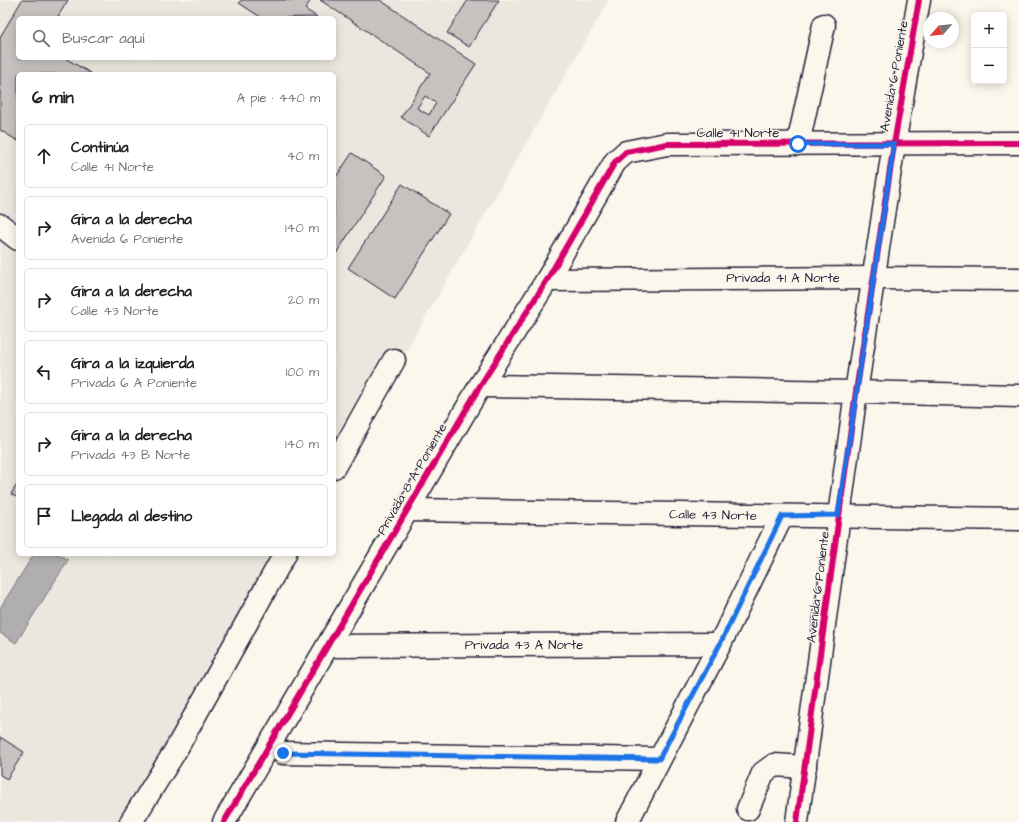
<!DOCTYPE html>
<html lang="es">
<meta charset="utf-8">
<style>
:root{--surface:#fff;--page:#f6f6f6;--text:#202124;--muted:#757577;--line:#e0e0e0}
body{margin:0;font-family:"Architects Daughter",sans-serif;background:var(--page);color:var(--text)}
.controls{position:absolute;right:12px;top:12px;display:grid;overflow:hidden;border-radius:6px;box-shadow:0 2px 10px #0003}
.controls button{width:36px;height:36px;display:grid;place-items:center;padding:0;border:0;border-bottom:1px solid var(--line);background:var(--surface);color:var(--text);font:20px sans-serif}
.compass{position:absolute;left:923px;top:12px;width:36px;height:36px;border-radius:50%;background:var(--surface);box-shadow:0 2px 10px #0003;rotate:242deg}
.stop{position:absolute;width:12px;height:12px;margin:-9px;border:3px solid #1a73e8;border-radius:50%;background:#fff}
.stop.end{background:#1a73e8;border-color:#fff;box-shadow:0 1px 4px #0008}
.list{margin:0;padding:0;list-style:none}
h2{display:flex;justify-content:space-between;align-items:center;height:52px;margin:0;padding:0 16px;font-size:17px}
h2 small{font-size:13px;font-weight:400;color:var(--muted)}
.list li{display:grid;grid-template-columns:26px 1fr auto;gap:12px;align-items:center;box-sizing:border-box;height:64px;margin:0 8px 8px;padding:0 8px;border:1px solid var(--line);border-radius:6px}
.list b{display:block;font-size:15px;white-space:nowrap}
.list p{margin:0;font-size:13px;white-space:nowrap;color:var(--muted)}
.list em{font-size:13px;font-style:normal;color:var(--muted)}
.icon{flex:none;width:22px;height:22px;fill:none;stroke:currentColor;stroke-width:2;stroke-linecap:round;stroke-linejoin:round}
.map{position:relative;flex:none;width:1019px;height:822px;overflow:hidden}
.search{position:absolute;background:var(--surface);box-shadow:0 2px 10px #0003;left:16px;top:16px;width:320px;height:44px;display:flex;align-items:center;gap:10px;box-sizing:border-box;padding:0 14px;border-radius:6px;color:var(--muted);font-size:15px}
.panel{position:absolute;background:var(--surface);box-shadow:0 2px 10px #0003;left:16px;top:72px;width:320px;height:484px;border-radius:6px}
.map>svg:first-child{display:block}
</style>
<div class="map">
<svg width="1019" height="822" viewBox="0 0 1019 822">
<rect width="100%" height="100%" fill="#fbf7ec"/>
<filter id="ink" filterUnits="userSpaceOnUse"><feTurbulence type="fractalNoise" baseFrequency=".025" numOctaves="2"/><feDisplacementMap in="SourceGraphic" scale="8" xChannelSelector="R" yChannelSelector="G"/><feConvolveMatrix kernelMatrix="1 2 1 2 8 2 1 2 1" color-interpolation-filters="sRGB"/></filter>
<g filter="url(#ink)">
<!-- built -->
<path fill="#ebe7df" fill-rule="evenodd" d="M0 0H609L334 475V74H18V554H288L133 822H0ZM18 18H334V58H18Z"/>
<!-- water -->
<polygon fill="#b1aeb0" stroke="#787681" points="34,554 59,554 68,560 16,643 0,633 0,608"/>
<!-- building -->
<g fill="#c6c2c0" stroke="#22223b" fill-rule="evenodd">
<polygon points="22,0 68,0 57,18 18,18 18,58 65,58 92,74 18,74 18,141 0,130 0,37"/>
<polygon points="241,0 311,0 305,9 317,17 262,18 239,3"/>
<path d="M320 0H380L476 64 429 136 401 117 430 73ZM425 96 436 103 429 115 417 108Z"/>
<polygon points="468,0 499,0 469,47 447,33"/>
<polygon points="352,153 386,176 334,257 334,180"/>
<polygon points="402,184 449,214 395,299 348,268"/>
<polygon points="18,483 18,498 11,494"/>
<polygon points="0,737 24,752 7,779 0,775"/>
</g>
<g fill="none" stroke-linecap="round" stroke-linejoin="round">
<!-- minor casing -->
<g stroke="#22223b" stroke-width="25">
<g id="minor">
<polyline points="798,144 824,25"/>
<polyline points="0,225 18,239"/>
<polyline points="547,280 873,278 1019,279"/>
<polyline points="480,386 856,392 1019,396"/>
<polyline points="334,467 394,360"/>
<polyline points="407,510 1019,519"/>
<polyline points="328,646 720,644"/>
<polyline points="283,753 659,759"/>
<polyline points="748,809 763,773 774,765 805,767"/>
<polyline points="131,822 174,753 285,554"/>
<polyline points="224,822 480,386 547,280 615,162 626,152 667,144 1019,143"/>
<polyline points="627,822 720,644 782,516"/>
<polyline points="797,822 856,392 894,144 919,0"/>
</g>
</g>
<!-- minor -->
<use href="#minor" stroke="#fbf7ec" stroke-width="22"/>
<!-- cycleway casing -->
<g stroke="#fbf7ec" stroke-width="8">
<g id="cycleway">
<polyline points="224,822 480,386 547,280 615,162 626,152 667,144 1019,143"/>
<polyline points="797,822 856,392 894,144 919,0"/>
</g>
</g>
<!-- cycleway -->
<use href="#cycleway" stroke="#d6006c" stroke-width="6"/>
</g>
</g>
<g fill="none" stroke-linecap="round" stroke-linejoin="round" filter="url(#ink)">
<!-- route -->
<polyline stroke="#1a73e8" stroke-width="5" points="283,753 659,759 720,644 782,516 838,515 894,144 798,144"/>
</g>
<g text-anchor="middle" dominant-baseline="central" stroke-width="3" stroke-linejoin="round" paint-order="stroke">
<!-- street labels -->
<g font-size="13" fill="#22223b" stroke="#fbf7ec">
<text transform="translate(894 76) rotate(-80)">Avenida 6 Poniente</text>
<text x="738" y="133">Calle 41 Norte</text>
<text x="783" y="278">Privada 41 A Norte</text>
<text transform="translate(412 479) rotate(-60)">Privada 8 A Poniente</text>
<text transform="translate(713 515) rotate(1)">Calle 43 Norte</text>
<text transform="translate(818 587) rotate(-83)">Avenida 6 Poniente</text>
<text x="524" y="645">Privada 43 A Norte</text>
</g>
</g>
</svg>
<div class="controls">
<button>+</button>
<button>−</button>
</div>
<svg class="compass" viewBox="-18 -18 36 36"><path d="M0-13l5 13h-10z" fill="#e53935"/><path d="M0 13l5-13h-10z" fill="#757577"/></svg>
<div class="stop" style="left:798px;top:144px"></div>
<div class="stop end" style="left:283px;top:753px"></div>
<div class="search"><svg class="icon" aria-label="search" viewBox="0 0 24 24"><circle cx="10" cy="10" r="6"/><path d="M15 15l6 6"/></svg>Buscar aquí</div>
<section class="panel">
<h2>6 min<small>A pie · 440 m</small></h2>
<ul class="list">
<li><svg class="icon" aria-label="ahead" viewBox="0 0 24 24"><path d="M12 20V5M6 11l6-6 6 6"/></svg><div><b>Continúa</b><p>Calle 41 Norte</p></div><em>40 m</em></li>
<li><svg class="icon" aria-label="right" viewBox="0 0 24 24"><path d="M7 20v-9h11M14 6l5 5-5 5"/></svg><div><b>Gira a la derecha</b><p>Avenida 6 Poniente</p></div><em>140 m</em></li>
<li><svg class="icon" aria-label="right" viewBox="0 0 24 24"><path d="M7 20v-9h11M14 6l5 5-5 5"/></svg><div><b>Gira a la derecha</b><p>Calle 43 Norte</p></div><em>20 m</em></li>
<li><svg class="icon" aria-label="left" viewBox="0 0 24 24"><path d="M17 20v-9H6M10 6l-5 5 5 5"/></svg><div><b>Gira a la izquierda</b><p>Privada 6 A Poniente</p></div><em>100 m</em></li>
<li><svg class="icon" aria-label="right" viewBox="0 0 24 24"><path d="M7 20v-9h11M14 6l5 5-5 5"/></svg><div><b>Gira a la derecha</b><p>Privada 43 B Norte</p></div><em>140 m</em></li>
<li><svg class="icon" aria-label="arrive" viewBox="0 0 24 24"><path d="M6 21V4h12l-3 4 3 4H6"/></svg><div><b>Llegada al destino</b></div></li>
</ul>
</section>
</div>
